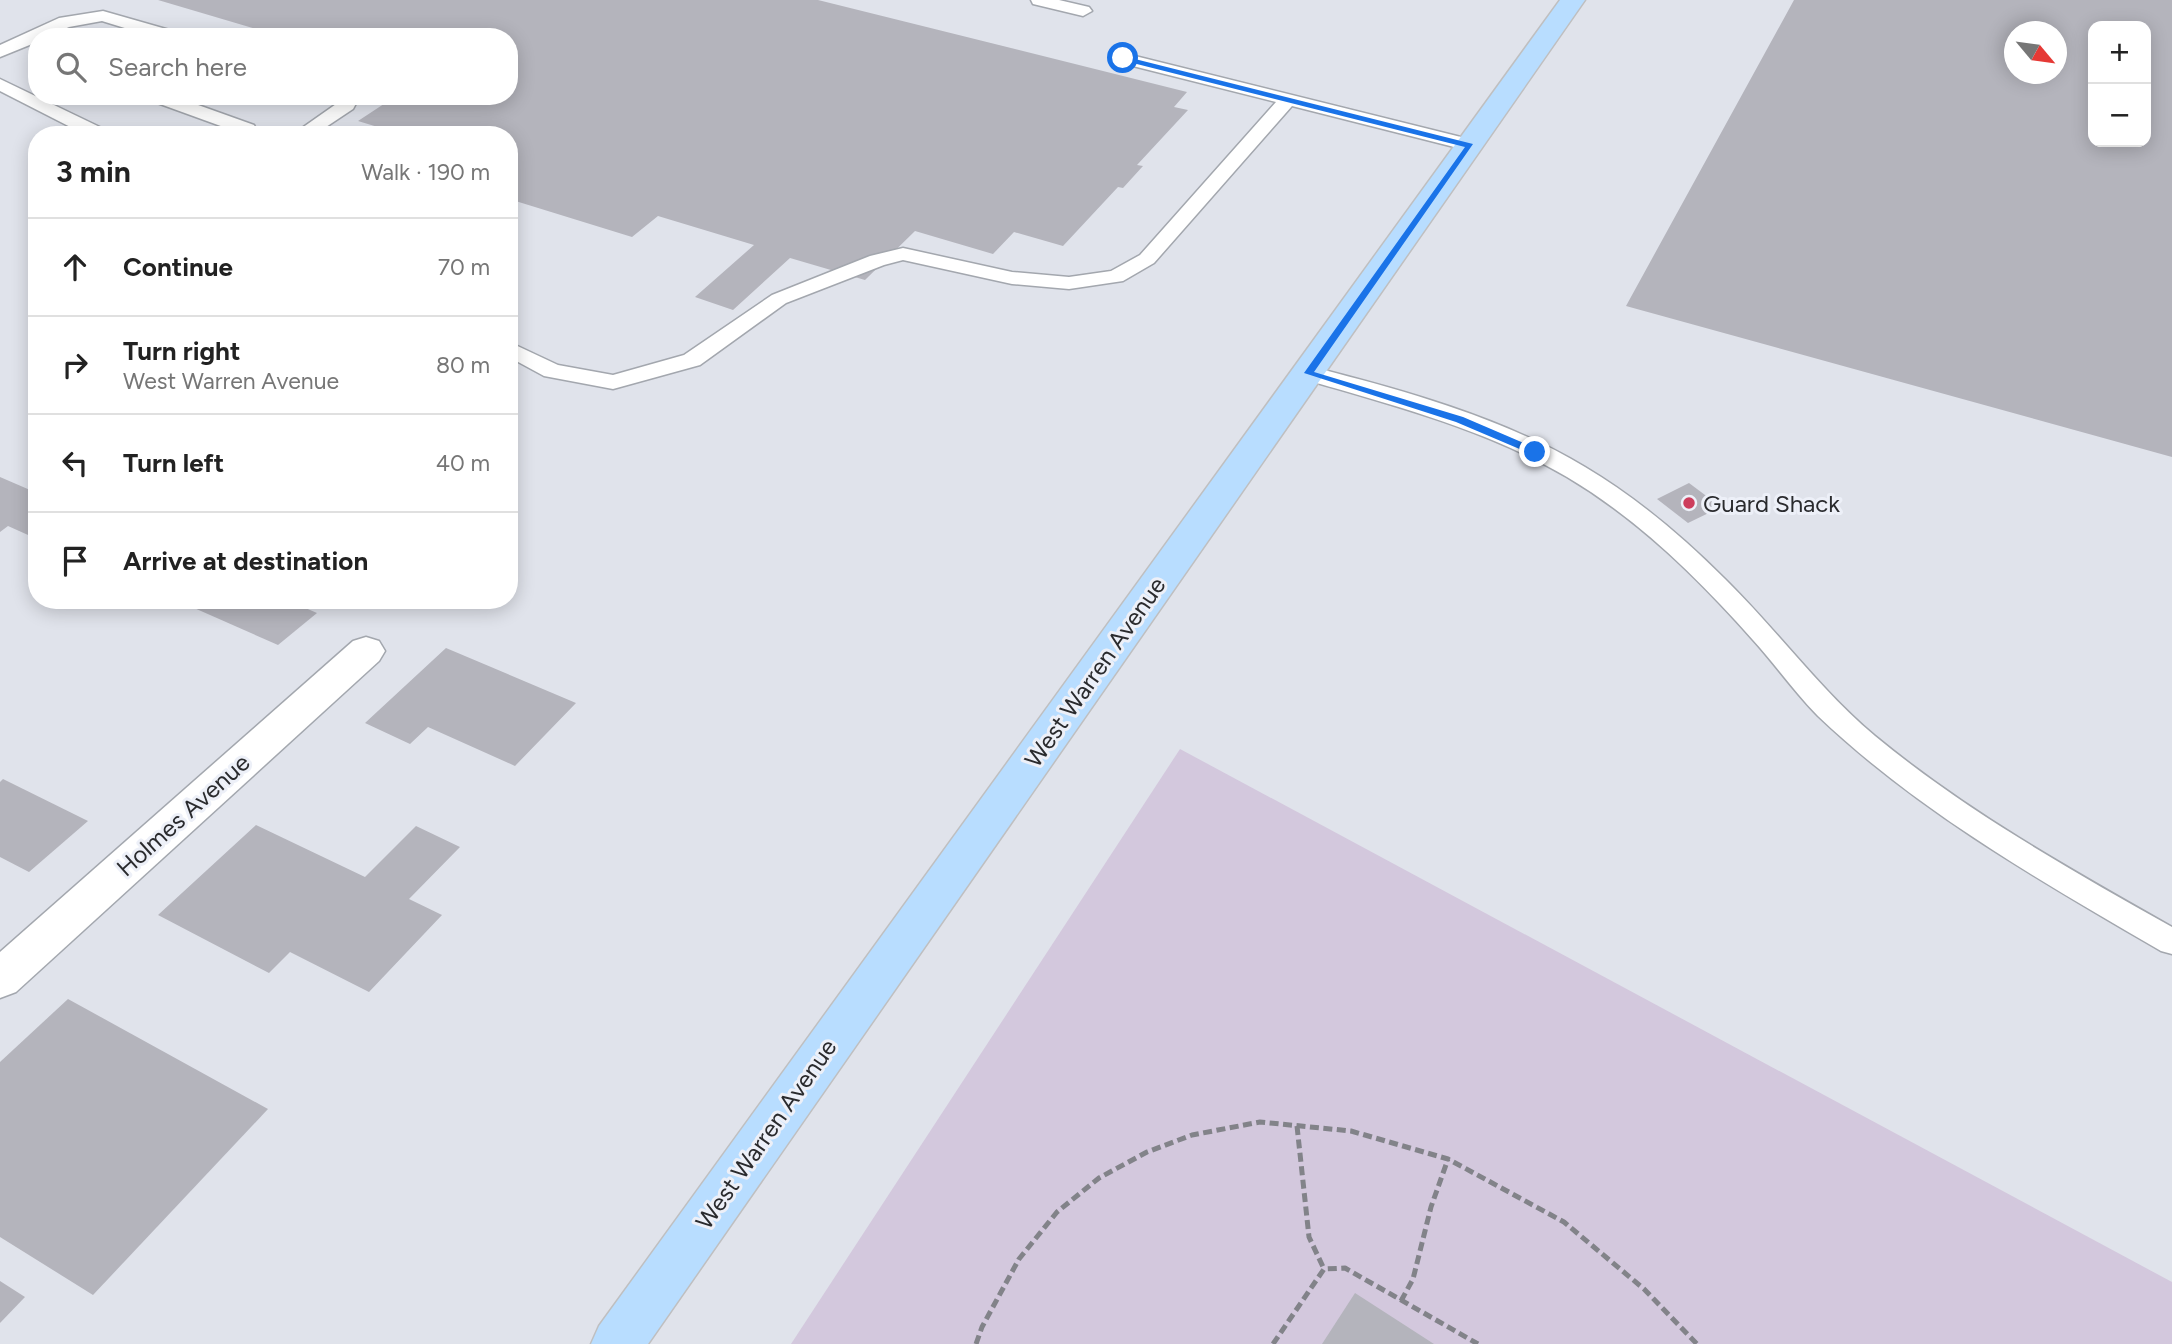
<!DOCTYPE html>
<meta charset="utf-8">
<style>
:root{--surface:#fff;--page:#f6f6f6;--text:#222;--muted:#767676;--line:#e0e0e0}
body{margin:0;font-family:Figtree,sans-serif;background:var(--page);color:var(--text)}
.controls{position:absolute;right:21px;top:21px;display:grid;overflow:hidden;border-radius:14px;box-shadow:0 4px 18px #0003}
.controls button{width:63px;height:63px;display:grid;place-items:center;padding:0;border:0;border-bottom:2px solid var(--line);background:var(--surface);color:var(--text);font:35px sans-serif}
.compass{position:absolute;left:2004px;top:21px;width:63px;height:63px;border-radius:50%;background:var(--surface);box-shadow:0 4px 18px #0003;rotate:119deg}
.stop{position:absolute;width:21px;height:21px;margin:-16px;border:5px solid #1a73e8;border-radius:50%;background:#fff}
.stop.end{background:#1a73e8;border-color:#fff;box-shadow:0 2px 7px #0008}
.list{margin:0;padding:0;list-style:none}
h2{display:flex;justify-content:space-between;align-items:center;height:91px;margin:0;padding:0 28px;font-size:30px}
h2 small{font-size:23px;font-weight:400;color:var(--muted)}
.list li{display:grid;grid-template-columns:46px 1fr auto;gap:21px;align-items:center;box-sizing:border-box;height:98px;padding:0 28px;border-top:2px solid var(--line)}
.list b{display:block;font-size:26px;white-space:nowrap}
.list p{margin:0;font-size:23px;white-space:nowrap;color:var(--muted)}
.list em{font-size:23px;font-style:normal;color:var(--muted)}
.icon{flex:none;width:38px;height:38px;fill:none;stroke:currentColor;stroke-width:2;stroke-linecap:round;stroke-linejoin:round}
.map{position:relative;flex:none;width:2172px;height:1344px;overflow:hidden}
.search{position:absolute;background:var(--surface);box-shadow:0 4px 18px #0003;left:28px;top:28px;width:490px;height:77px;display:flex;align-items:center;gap:18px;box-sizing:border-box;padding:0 24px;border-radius:28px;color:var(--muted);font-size:26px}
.panel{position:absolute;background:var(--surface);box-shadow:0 4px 18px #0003;left:28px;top:126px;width:490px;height:483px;border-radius:28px}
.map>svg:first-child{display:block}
</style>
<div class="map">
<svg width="2172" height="1344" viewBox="0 0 2172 1344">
<rect width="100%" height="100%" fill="#e0e3eb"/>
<!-- green -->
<polygon fill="#d3c8dd" points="1180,749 2172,1282 2172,1344 791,1344"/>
<!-- building -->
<g fill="#b4b4bc" fill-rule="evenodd">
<polygon points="158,0 818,0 1187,92 1174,107 1188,110 1137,165 1143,166 1123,188 1118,187 1063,246 1014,232 993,254 915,231 865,280 790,258 733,310 695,297 754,245 658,216 632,237 509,199 509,135 404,135 358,121 396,96 509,96 509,37 283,37"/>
<path d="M1794 0H2172V457L1626 306ZM2093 26H2146V142H2093ZM2014 32H2056V74H2014Z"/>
<polygon points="0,477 37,493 37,539 8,526 0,532"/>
<polygon points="1689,483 1721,507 1688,523 1657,499"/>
<polygon points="176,600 287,600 317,613 278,645"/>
<polygon points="446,648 576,703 515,766 428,727 410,744 365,723"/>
<polygon points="3,779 88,821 29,872 0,857 0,782"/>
<polygon points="256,825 365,877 416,826 460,847 409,899 442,915 369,992 290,952 269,973 158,915"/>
<polygon points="68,999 268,1109 93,1295 0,1237 0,1062"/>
<polygon points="0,1281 25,1297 0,1323"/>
<polygon points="1355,1293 1434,1344 1322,1344"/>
</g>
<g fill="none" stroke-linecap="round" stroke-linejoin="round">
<!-- lane casing -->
<g stroke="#a3a7ae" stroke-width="3">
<g id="lane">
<polygon points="1031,0 1059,0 1089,7 1092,11 1083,16 1033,4"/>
<polygon points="103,11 180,33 183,37 154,37 102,21 69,27 47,37 37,37 37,42 0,57 0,45 59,18"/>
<polygon points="1123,53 1477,141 1479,145 1470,151 1292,106 1154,263 1123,281 1069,289 1012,284 903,260 884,265 786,303 700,365 613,389 544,376 509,357 509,342 558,365 613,375 684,355 772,295 870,256 903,248 1012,272 1069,277 1111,271 1140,255 1276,102 1117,62 1114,58 1117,54"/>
<polygon points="0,79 108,131 110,135 86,135 0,91"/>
<polygon points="146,96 173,96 254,125 256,129 254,133 240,133 149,100"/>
<polygon points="342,96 360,96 353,109 314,135 292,135 339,102"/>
<path d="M1308 366C1400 389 1504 418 1585 467 1637 498 1683 537 1725 579 1777 630 1819 689 1875 736 1966 811 2069 869 2172 927V954L2161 951C2041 881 1919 812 1818 716 1794 692 1775 664 1753 640 1698 578 1638 519 1567 477 1484 428 1391 405 1300 378L1297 373 1300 368Z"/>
</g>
</g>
<!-- street casing -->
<g stroke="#a3a7ae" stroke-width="3">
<polygon id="street" points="366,637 379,641 385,651 379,661 16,992 0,998 0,952 353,641"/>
</g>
<!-- primary casing -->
<g stroke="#bfbfc0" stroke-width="3">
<polygon id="primary" points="1560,0 1585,0 648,1344 591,1344 599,1326"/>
</g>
<!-- path -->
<g stroke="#828389" stroke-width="5" stroke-dasharray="9 4.5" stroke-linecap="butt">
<polyline points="1297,1126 1309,1237 1324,1269"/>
<polyline points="1401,1301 1413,1279 1431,1207 1448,1159"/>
<polyline points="976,1344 982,1327 1019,1259 1057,1212 1099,1178 1147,1152 1192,1135 1260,1122 1351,1131 1448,1159 1564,1222 1644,1289 1697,1344"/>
<polyline points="1273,1344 1324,1269 1345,1268 1478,1344"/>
</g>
<!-- lane -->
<use href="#lane" fill="#fff" fill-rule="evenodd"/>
<!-- street -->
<use href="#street" fill="#fff" fill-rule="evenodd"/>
<!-- primary -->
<use href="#primary" fill="#b8ddff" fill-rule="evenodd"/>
</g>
<!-- route -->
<polygon fill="#1a73e8" points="1123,56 1473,144 1314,372 1463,417 1538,449 1538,454 1531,454 1456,422 1304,373 1465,147 1121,60"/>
<!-- markers -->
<circle fill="#cd3d5c" stroke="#edf0f8" stroke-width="2.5" cx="1689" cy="503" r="7"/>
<g text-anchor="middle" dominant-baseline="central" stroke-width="6" stroke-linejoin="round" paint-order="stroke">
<!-- poi labels -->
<g font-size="24" fill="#2a2b2e" stroke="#edf0f8" text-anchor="start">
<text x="1703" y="503">Guard Shack</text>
</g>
<!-- street labels -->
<g font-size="24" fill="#2a2b2e" stroke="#edf0f8">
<text transform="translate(1095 672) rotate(-55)">West Warren Avenue</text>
<text transform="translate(183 815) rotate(-42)">Holmes Avenue</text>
<text transform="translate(766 1134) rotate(-55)">West Warren Avenue</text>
</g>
</g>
</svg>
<div class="controls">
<button>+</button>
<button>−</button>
</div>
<svg class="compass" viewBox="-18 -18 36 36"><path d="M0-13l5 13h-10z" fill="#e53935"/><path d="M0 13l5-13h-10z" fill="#767676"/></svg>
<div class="stop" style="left:1123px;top:58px"></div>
<div class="stop end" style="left:1535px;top:452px"></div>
<div class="search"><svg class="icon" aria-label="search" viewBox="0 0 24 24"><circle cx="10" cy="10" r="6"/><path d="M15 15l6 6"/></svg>Search here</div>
<section class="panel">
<h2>3 min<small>Walk · 190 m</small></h2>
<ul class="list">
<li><svg class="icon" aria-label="ahead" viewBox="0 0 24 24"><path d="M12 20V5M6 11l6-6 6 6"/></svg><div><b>Continue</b></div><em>70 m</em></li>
<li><svg class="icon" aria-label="right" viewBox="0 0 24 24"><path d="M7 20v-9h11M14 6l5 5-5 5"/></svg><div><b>Turn right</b><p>West Warren Avenue</p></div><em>80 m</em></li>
<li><svg class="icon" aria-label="left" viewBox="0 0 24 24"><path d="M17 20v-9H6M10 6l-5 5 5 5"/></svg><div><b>Turn left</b></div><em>40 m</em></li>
<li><svg class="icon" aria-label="arrive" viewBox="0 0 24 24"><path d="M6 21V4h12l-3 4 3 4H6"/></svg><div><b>Arrive at destination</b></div></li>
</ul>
</section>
</div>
